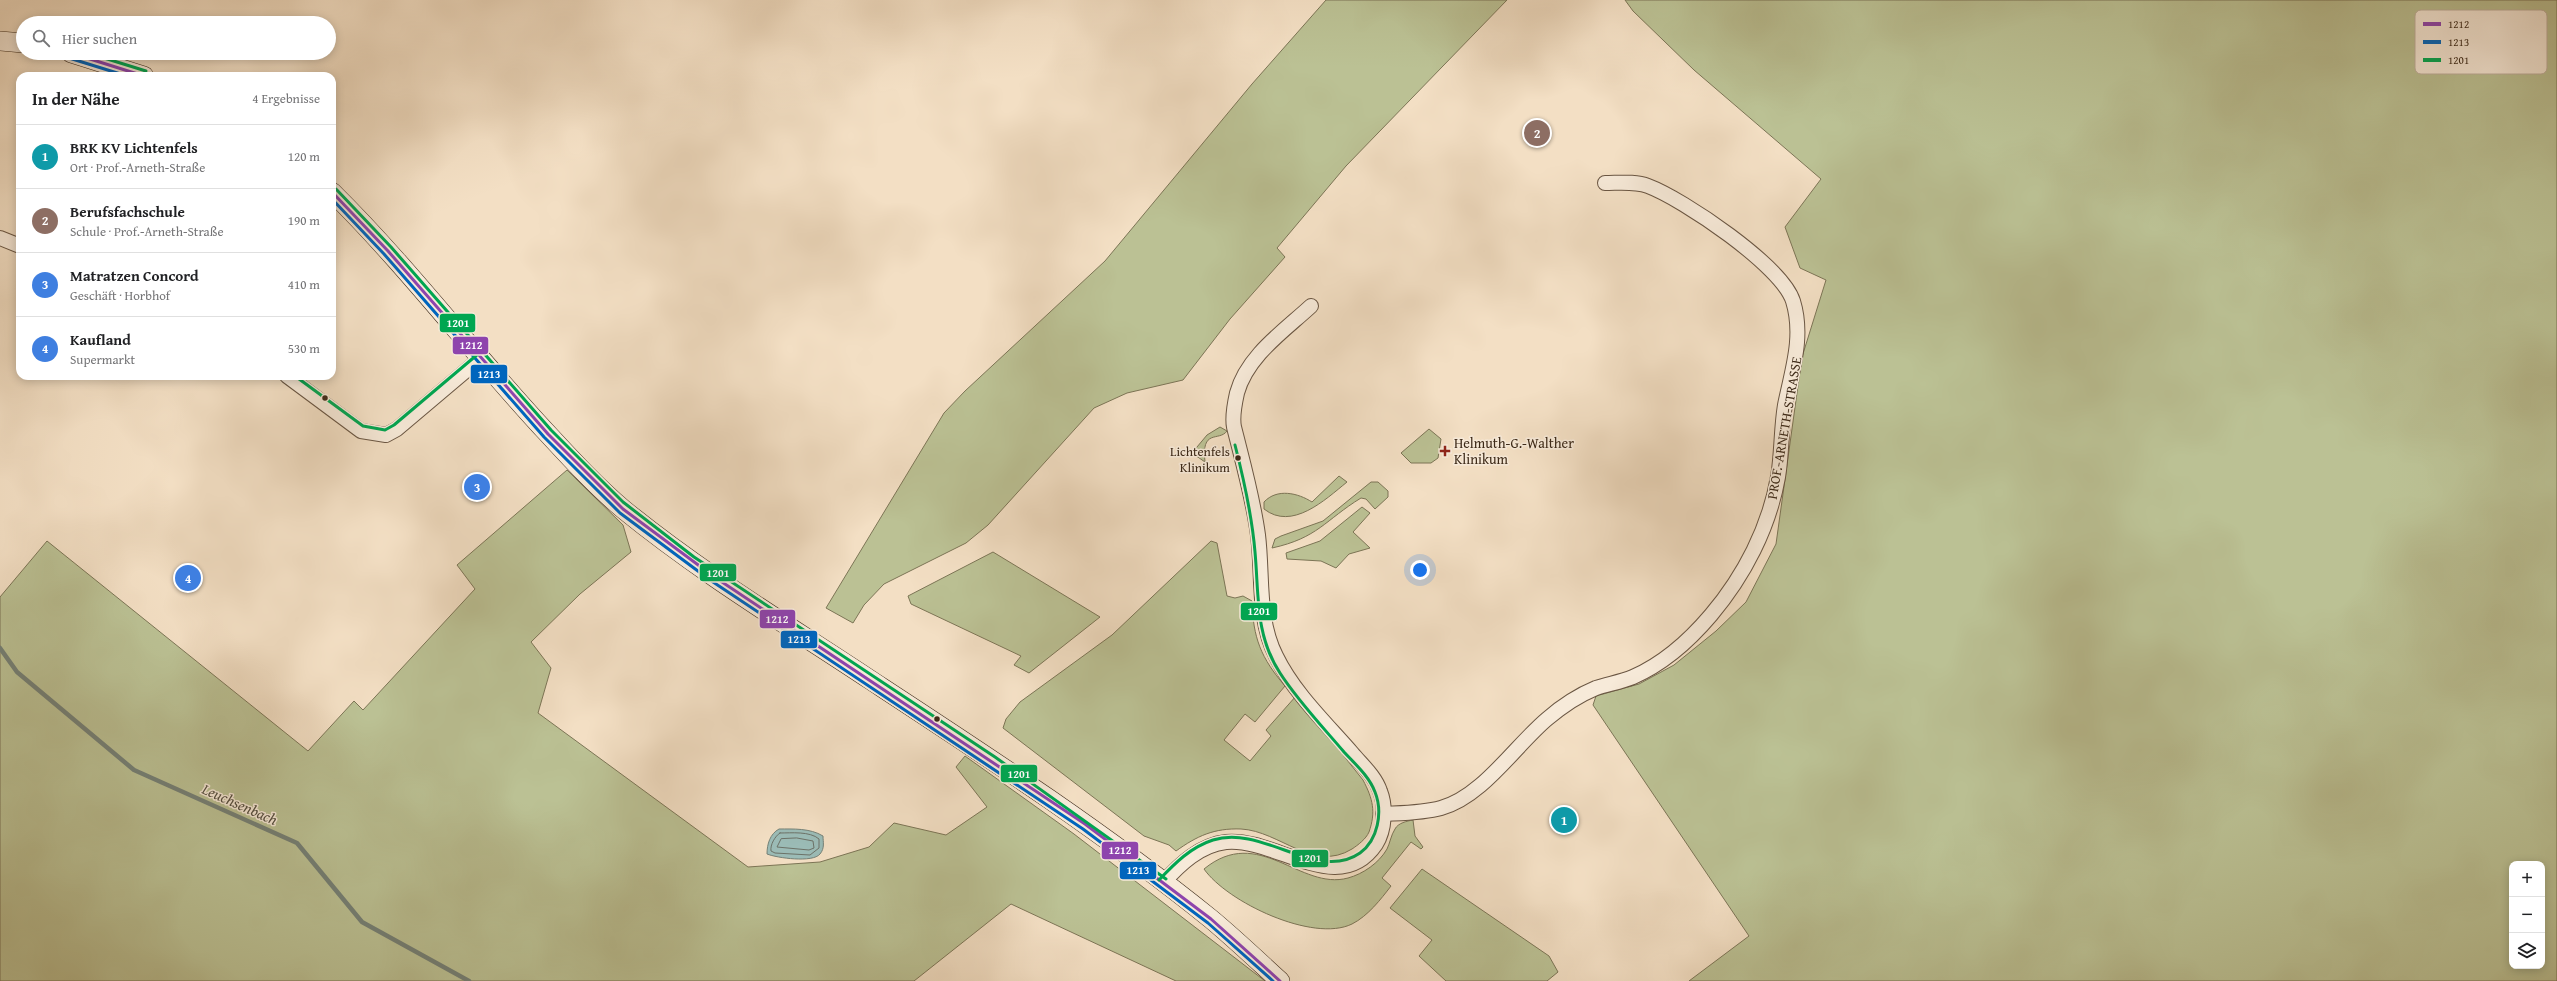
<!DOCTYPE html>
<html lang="de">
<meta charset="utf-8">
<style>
:root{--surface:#fff;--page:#f6f6f6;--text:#202124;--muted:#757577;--line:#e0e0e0;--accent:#8f2418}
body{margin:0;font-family:"Gentium Book Plus",serif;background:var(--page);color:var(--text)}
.controls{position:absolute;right:12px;bottom:12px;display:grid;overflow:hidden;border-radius:8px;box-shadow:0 2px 10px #0003}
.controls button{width:36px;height:36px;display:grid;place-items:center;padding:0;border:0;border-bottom:1px solid var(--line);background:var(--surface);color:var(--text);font:20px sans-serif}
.you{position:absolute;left:1420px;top:570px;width:14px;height:14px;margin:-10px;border:3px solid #fff;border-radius:50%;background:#1a73e8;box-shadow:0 0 0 6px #1a73e833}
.badge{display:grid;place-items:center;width:26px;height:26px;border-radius:50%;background:var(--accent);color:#fff;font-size:13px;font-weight:700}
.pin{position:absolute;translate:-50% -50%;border:2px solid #fff;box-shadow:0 1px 4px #0006}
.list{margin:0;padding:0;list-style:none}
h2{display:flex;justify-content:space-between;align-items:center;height:52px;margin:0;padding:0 16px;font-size:17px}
h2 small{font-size:13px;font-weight:400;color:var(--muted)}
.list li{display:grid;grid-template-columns:26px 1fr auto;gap:12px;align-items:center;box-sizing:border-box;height:64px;padding:0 16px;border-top:1px solid var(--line)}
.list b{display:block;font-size:15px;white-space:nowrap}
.list p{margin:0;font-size:13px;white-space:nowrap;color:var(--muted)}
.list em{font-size:13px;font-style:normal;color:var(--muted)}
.icon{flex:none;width:22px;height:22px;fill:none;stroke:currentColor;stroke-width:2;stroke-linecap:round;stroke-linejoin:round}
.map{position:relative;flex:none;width:2557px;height:981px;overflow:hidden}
.search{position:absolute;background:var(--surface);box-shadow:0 2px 10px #0003;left:16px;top:16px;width:320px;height:44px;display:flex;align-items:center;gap:10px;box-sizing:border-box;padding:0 14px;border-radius:22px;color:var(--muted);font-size:15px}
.panel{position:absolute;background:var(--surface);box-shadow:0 2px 10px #0003;left:16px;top:72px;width:320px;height:308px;border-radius:12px}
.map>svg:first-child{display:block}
</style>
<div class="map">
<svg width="2557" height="981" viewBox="0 0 2557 981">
<rect width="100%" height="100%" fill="#f3dfc4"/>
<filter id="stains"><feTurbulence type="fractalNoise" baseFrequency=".005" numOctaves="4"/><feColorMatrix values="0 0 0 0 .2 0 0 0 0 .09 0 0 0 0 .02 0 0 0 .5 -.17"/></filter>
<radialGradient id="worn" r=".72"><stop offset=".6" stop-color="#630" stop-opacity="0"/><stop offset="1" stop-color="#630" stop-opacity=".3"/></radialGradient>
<!-- green -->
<g fill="#bbc194" stroke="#7c7556" fill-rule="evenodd">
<polygon points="1326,0 1507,0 1346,166 1277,248 1285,257 1230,319 1183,380 1127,393 1094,408 988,525 966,543 884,584 864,605 853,623 826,608 944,413 965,391 1105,261 1252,84"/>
<path d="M1625 0H2557V981H1689L1749 936 1593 705 1596 696 1639 684 1674 665 1716 631 1746 602 1776 544 1802 357 1826 280 1800 268 1785 227 1821 179 1694 70 1633 11ZM2512 864H2542V966H2512Z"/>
<path d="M1220 427 1227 431C1219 442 1201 428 1205 462L1192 453 1207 435Z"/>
<polygon points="1429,429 1441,439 1438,458 1431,463 1411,463 1401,453"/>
<polygon points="567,470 623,525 631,552 580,594 531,642 551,668 538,713 748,867 820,862 869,847 894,823 946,835 987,807 956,767 965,756 1074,834 1265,981 1176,981 1011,904 914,981 0,981 0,597 47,541 308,751 354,701 363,710 475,589 457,565"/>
<path d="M1339 476 1347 482C1325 500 1292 531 1264 509V502C1277 488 1298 493 1312 502Z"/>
<path d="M1371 482H1378L1388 491V497L1375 509 1366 499 1361 498C1325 520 1318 538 1272 548L1275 539 1281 536 1323 521Z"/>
<polygon points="1362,507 1370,513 1353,532 1370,548 1349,554 1336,568 1321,561 1287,559 1286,553 1320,541"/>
<path d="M1211 541 1217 543 1227 596 1235 598 1243 596 1252 601C1253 638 1261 658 1285 686L1255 722 1245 714 1224 740 1250 761 1271 736 1266 730 1296 696 1363 780C1373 799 1376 812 1369 832 1366 839 1358 845 1352 849 1313 873 1280 831 1241 829 1214 828 1197 836 1176 851L1169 845 1144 836 1003 728 1006 719 1020 702 1112 635Z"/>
<polygon points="993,552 1100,617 1029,673 1014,665 1021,656 911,604 908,596"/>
<path d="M1413 820 1415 836 1423 847 1421 849 1411 842 1382 878 1391 886C1381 899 1368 916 1352 924 1313 943 1227 902 1204 869 1259 824 1300 891 1348 878 1363 874 1379 863 1387 849 1390 843 1391 835 1395 829 1398 823 1407 821 1413 820Z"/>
<polygon points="1422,869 1549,956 1558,972 1547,981 1446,981 1419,956 1432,940 1390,908"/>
</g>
<!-- water -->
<path fill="#9bbcb7" stroke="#758177" d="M779 829C793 829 810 828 823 836 823 842 825 848 820 854 813 863 777 858 767 854 767 844 770 834 779 829Z"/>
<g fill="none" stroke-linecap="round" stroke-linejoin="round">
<!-- shore -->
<g stroke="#6c7268" stroke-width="1">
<path d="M780 833C791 833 810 831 819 839V848L810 855 775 853 771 851C770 845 775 836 780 833Z"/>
<polygon points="797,838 813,841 814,848 809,850 777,847 781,839"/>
</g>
<!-- stream -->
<polyline stroke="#758177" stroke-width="4.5" points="0,648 17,672 134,770 297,843 362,922 469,981"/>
<!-- street casing -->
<g stroke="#6a5643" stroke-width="16">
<g id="street">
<polyline points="0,238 20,246"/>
<polyline points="287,376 361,431 386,435 397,429 481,358"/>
<path d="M1383 814C1402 813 1423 813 1441 808 1482 797 1515 746 1547 719 1561 707 1579 695 1596 688 1608 684 1621 682 1633 677 1665 663 1689 641 1711 615 1744 576 1769 528 1778 477 1782 453 1781 429 1785 405 1792 370 1804 337 1793 301 1782 266 1683 199 1648 186 1635 181 1619 183 1605 183"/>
<path d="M1163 883C1180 864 1200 845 1226 842 1276 837 1339 899 1376 844 1385 830 1386 806 1380 791 1375 776 1362 765 1352 753 1326 723 1294 693 1276 656 1257 619 1263 575 1258 535 1253 498 1243 463 1234 427 1232 417 1235 402 1237 393 1247 356 1284 331 1311 306"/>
</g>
</g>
<!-- secondary casing -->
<g stroke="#3c2918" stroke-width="20">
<g id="secondary">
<polyline points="0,41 23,43"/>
<polyline points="71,53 144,76"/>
<path d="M332 192C409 268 474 355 548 434 572 460 596 486 623 509 700 572 786 624 869 679 985 755 1102 831 1211 919 1235 939 1257 960 1280 981"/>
</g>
</g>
<!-- street -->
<use href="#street" stroke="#f7ead9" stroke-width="14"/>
<!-- secondary -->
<use href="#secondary" stroke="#f7ead9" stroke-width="19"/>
<!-- bus-1 casing -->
<g stroke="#f7ead9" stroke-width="6">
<g id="bus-1">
<polyline points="71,53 144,76"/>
<polyline points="332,192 388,251 548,434 623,509 713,576 1085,824 1211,919 1280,981"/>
</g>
</g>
<!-- bus-2 casing -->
<g stroke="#f7ead9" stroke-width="6">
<g id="bus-2">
<polyline points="69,58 127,76"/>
<polyline points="332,199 384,254 544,437 620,513 710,580 1083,829 1208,923 1273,981"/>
</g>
</g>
<!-- bus-3 casing -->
<g stroke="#f7ead9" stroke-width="6">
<g id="bus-3">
<polyline points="88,53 146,71"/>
<polyline points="336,189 391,247 551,430 623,502 694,557 995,757 1166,879"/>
<polyline points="295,376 363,426 385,430 394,425 478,354"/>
<path d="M1159 880C1175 863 1191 847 1213 840 1263 824 1317 883 1360 853 1378 840 1383 812 1375 792 1369 776 1355 764 1344 752 1322 726 1298 701 1280 673 1255 635 1259 595 1255 552 1252 516 1244 480 1235 445"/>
</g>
</g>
<!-- bus-1 -->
<use href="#bus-1" stroke="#8e44ad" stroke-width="3"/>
<!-- bus-2 -->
<use href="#bus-2" stroke="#0065bd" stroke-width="3"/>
<!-- bus-3 -->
<use href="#bus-3" stroke="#00a651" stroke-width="3"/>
</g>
<!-- markers -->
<g fill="#3c2918" stroke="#f7ead9" stroke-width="1.5">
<circle cx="325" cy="398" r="3.5"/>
<circle cx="1238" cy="458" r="3.5"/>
<circle cx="937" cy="719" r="3.5"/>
</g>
<path fill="#8f2418" stroke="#f7ead9" stroke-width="1.5" d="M1443 445h4v4h4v4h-4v4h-4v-4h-4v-4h4z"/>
<g text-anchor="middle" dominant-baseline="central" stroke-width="3" stroke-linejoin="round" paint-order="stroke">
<!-- bus labels -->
<g font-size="13" fill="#3c2918" stroke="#f7ead9" text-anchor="end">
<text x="1230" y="451">Lichtenfels<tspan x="1230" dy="16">Klinikum</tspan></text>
</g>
<!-- street labels -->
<g font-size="14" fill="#3c2918" stroke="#f7ead9">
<text transform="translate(1784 428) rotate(-80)">PROF.-ARNETH-STRASSE</text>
</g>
<!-- poi labels -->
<g font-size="14" fill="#3c2918" stroke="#f7ead9" text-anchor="start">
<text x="1454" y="443">Helmuth-G.-Walther<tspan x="1454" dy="16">Klinikum</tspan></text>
</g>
<!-- water labels -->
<g font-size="15" font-style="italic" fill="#544e40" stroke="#f7ead9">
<text transform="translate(240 804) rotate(24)">Leuchsenbach</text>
</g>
</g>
<!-- legend -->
<rect x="2415" y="10" width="132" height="64" rx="6" fill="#f7ead9" stroke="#bfb09f" stroke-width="1"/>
<rect x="2423" y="22" width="18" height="4" fill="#8e44ad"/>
<rect x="2423" y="40" width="18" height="4" fill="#0065bd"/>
<rect x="2423" y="58" width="18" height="4" fill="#00a651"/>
<g font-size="11" fill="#3c2918">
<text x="2448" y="28">1212</text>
<text x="2448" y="46">1213</text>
<text x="2448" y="64">1201</text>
</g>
<g stroke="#f7ead9" stroke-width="1.5">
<rect x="439" y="313" width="37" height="20" rx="4" fill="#00a651"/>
<rect x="452" y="336" width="37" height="19" rx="4" fill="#8e44ad"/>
<rect x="470" y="364" width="38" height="20" rx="4" fill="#0065bd"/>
<rect x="699" y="563" width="38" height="19" rx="4" fill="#00a651"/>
<rect x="1240" y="602" width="38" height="19" rx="4" fill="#00a651"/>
<rect x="759" y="609" width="37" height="20" rx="4" fill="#8e44ad"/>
<rect x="780" y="630" width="38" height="19" rx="4" fill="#0065bd"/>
<rect x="1000" y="764" width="38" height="19" rx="4" fill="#00a651"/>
<rect x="1101" y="841" width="38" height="19" rx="4" fill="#8e44ad"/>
<rect x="1291" y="849" width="38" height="19" rx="4" fill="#00a651"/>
<rect x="1119" y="861" width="38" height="19" rx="4" fill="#0065bd"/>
</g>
<g font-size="11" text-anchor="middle" font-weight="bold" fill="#fff">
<text x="458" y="327">1201</text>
<text x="471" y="349">1212</text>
<text x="489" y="378">1213</text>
<text x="718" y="577">1201</text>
<text x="1259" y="615">1201</text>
<text x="777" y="623">1212</text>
<text x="799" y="643">1213</text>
<text x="1019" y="778">1201</text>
<text x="1120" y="854">1212</text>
<text x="1310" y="862">1201</text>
<text x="1138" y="874">1213</text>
</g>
<rect width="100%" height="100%" filter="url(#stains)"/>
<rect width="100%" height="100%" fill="url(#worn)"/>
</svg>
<div class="controls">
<button>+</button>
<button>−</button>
<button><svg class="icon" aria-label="layers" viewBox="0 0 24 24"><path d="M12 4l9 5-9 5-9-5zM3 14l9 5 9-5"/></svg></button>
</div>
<div class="you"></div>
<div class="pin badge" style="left:1564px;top:820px;background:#0f9aa8">1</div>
<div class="pin badge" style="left:1537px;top:133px;background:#8d6e63">2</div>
<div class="pin badge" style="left:477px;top:487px;background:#3f7fe0">3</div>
<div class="pin badge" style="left:188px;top:578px;background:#3f7fe0">4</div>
<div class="search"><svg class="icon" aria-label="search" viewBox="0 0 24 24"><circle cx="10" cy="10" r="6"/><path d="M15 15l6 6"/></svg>Hier suchen</div>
<section class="panel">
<h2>In der Nähe<small>4 Ergebnisse</small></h2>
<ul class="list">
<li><span class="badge" style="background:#0f9aa8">1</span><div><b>BRK KV Lichtenfels</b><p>Ort · Prof.-Arneth-Straße</p></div><em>120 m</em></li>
<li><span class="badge" style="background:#8d6e63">2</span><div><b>Berufsfachschule</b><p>Schule · Prof.-Arneth-Straße</p></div><em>190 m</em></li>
<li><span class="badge" style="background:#3f7fe0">3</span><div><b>Matratzen Concord</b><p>Geschäft · Horbhof</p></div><em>410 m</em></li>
<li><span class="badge" style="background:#3f7fe0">4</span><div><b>Kaufland</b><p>Supermarkt</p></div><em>530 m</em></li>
</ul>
</section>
</div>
